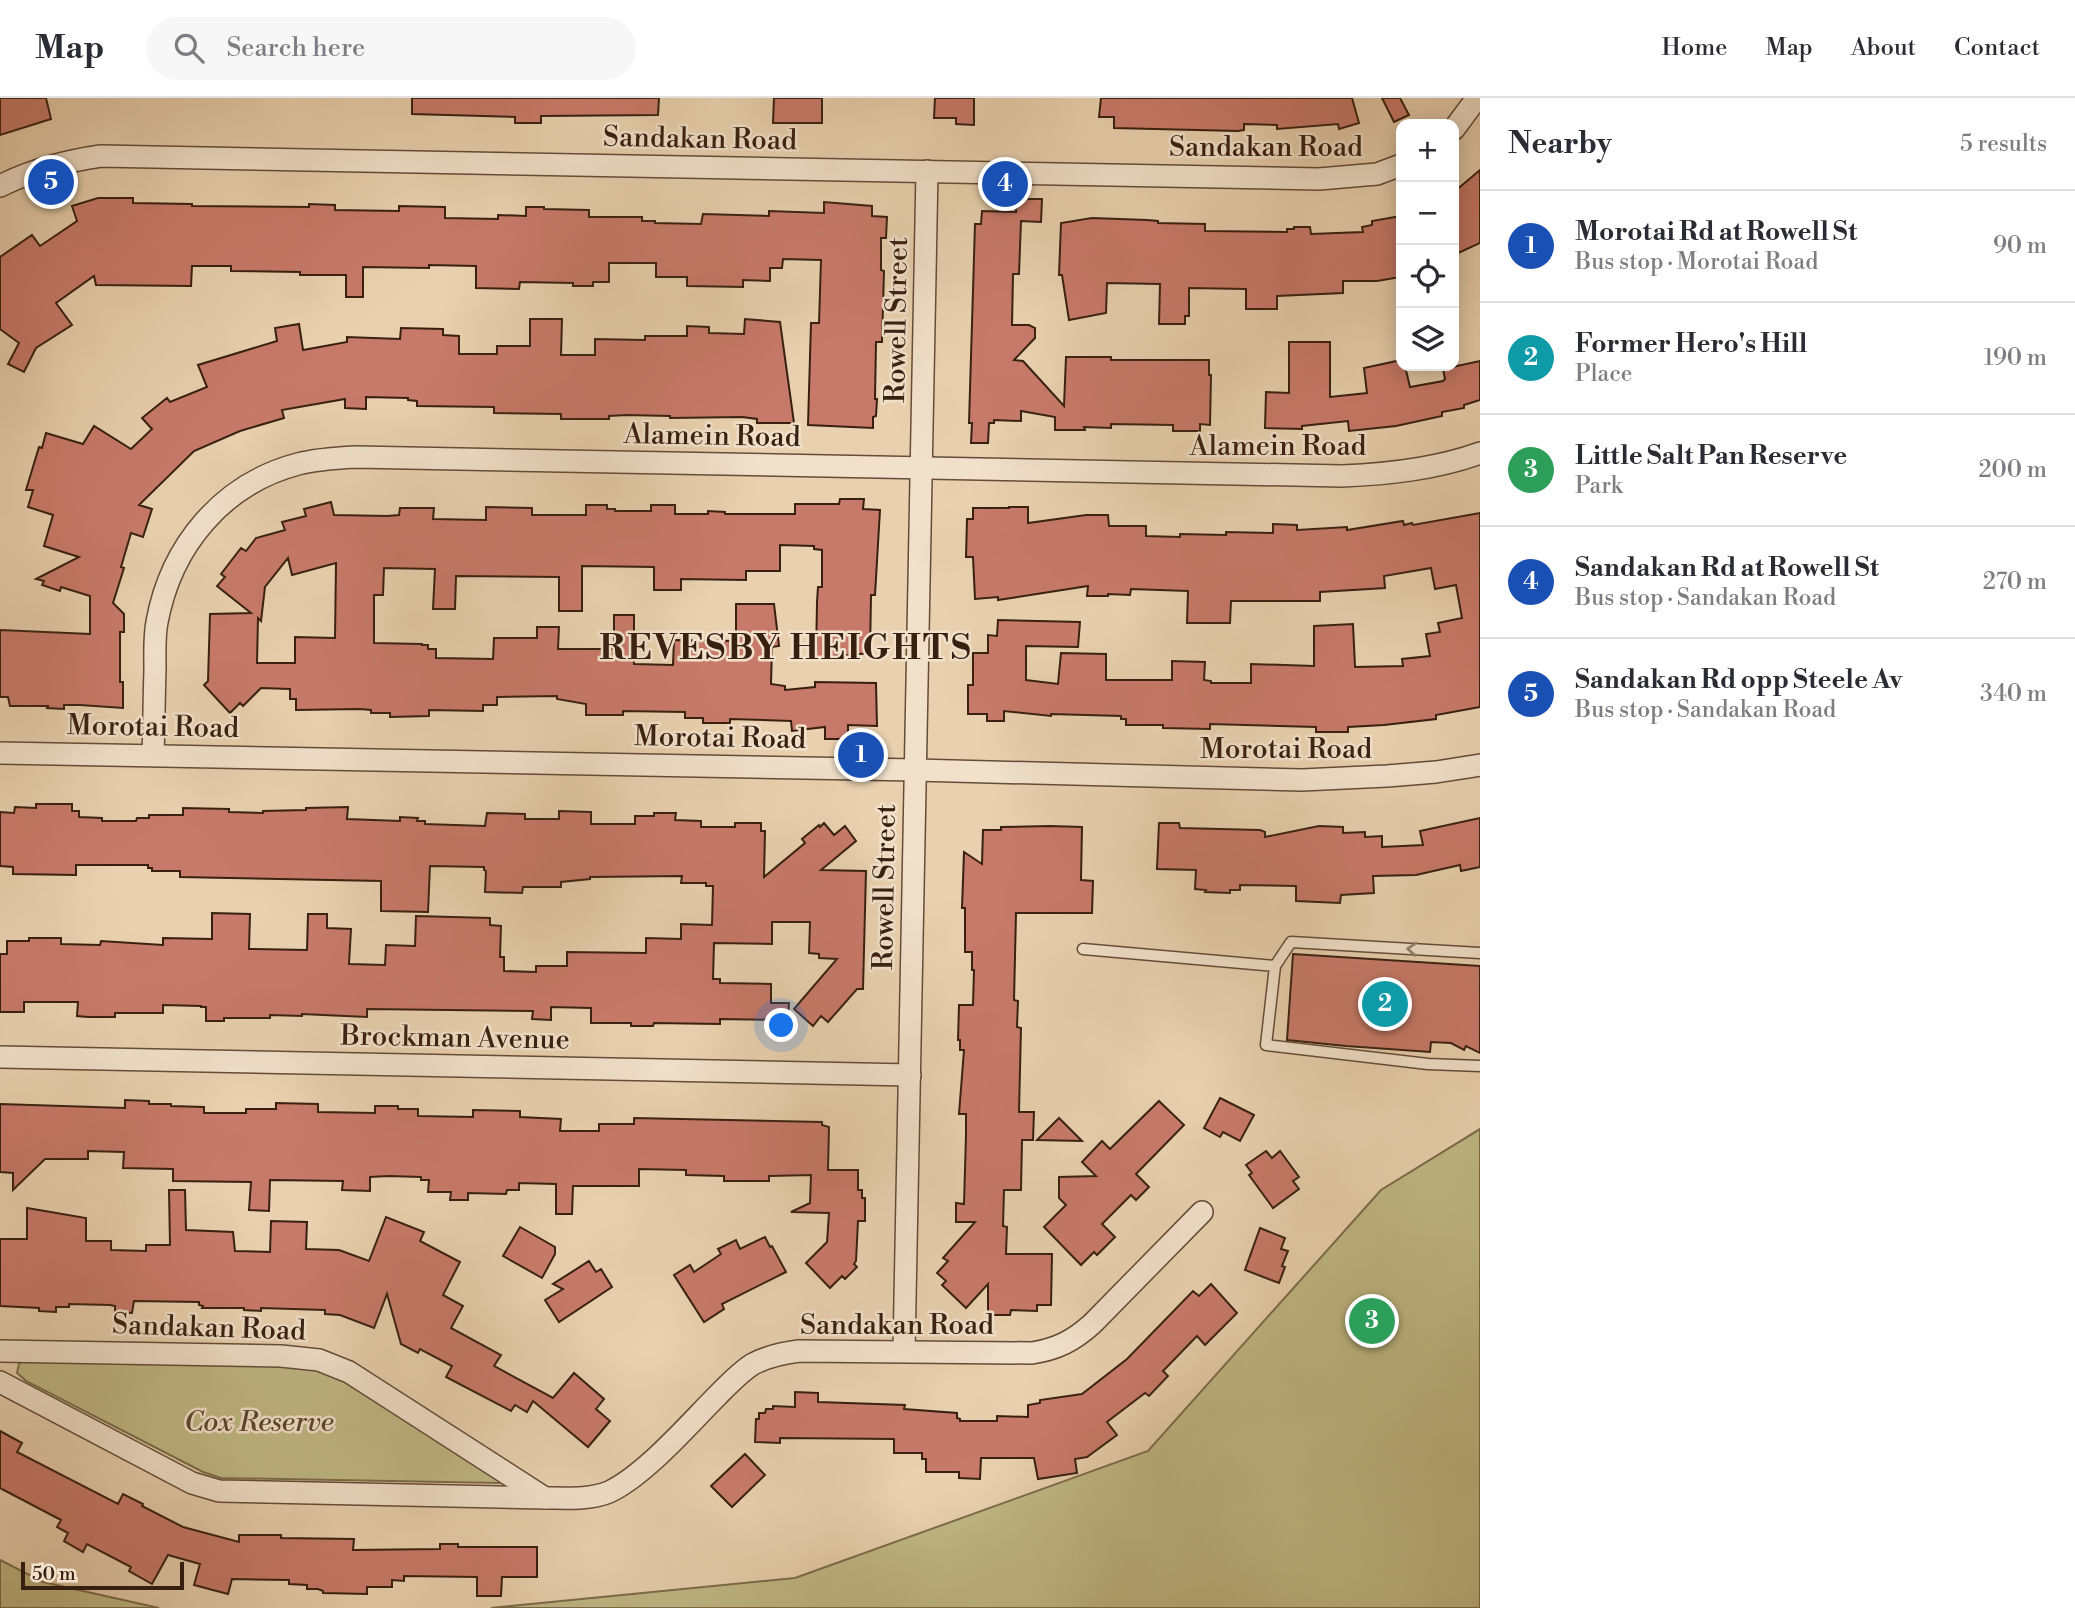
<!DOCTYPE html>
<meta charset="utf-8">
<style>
:root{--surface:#fff;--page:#f7f7f7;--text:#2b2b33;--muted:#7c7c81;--line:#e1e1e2;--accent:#8f2418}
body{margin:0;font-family:"Libre Bodoni",serif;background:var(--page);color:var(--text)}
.controls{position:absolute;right:21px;top:21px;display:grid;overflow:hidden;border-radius:14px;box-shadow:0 4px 18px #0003}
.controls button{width:63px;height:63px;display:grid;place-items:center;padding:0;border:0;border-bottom:2px solid var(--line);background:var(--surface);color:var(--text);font:35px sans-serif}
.scale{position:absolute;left:21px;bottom:18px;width:163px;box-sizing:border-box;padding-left:7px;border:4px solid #382011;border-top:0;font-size:19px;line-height:24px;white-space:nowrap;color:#382011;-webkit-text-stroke:5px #f1e1cb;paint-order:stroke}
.you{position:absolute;left:782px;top:928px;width:24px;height:24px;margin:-18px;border:5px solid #fff;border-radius:50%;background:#1a73e8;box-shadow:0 0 0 10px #1a73e833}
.badge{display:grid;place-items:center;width:46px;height:46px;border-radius:50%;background:var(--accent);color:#fff;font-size:23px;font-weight:700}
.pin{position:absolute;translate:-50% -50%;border:4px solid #fff;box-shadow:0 2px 7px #0006}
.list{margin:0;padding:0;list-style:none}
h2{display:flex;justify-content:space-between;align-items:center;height:91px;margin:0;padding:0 28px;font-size:30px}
h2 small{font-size:23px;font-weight:400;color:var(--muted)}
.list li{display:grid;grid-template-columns:46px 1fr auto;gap:21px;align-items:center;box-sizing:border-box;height:112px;padding:0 28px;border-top:2px solid var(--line)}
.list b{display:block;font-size:26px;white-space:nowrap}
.list p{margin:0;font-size:23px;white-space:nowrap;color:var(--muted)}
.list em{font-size:23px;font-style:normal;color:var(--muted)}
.icon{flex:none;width:38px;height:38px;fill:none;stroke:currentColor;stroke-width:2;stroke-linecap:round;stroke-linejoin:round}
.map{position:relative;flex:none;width:1480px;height:1510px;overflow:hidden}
header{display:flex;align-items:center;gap:42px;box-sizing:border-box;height:98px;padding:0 35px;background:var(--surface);border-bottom:2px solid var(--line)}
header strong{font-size:33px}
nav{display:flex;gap:38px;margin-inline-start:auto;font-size:24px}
.search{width:490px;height:63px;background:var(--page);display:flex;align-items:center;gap:18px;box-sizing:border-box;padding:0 24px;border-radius:38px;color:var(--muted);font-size:26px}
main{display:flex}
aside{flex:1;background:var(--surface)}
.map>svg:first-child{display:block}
</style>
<header>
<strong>Map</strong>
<div class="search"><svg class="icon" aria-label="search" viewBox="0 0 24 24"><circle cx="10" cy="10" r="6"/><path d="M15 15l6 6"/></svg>Search here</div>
<nav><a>Home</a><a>Map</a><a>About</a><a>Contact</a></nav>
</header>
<main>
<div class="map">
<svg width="1480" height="1510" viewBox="0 0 1480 1510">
<rect width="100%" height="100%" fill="#e9d1af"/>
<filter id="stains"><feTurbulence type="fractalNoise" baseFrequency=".00286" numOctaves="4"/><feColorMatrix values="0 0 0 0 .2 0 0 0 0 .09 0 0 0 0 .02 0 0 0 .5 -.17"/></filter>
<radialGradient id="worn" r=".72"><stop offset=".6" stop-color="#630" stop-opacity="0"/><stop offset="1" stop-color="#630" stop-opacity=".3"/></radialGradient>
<!-- green -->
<g fill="#bfb985" stroke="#7c6c4b" stroke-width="2">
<polygon points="1480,1031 1480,1510 491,1510 795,1480 1148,1353 1381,1092"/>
<polygon points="22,1263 295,1268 313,1270 337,1279 500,1383 500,1385 221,1380 203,1374 26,1283 17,1275 19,1266"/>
<polygon points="0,1462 43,1484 159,1510 0,1510"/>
</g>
<!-- building -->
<g fill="#c87a6a" stroke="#382011" stroke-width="2" fill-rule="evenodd">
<polygon points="0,0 46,0 51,21 0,37"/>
<polygon points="412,0 659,0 658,17 541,18 541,25 515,25 515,19 412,16"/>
<polygon points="774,0 822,0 822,25 773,25"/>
<polygon points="935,0 974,0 974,27 956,26 956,20 934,20"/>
<polygon points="1101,0 1352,0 1359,25 1339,31 1338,26 1277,31 1277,27 1244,26 1244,32 1238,33 1114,30 1114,19 1099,19"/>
<polygon points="1382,0 1400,0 1409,17 1394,24"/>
<polygon points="1480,72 1480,145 1454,157 1454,94"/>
<polygon points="98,100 133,100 133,105 192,106 192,108 309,109 309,106 335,107 335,112 399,113 399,108 445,109 445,120 498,121 498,117 526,118 526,109 544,109 544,111 589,112 589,119 642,119 642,123 655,123 655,125 701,126 703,116 769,118 769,113 824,115 824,104 872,108 872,118 887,119 886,140 881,140 881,172 884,173 882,244 876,244 875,301 877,301 876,318 873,319 873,330 808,327 811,225 819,225 821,162 783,161 782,170 770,170 770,183 743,182 743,189 687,188 687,179 656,179 656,165 609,165 609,184 593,184 593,188 573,188 573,185 520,184 519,191 476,190 476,168 429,167 429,170 363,169 363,199 346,199 346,177 300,177 300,174 231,173 231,168 192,168 191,188 96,187 94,178 56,205 72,227 36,250 24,274 8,266 19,245 0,231 0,159 32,137 40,148 77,123 72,108"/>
<polygon points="1016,101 1042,101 1041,124 1021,123 1019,176 1013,176 1012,227 1029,227 1035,230 1035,240 1014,262 1023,263 1064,308 1066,259 1111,259 1111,262 1209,262 1209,277 1211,277 1210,327 1200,326 1200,333 1173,333 1173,327 1111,326 1111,330 1084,329 1085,332 1055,332 1055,319 1021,313 1021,323 994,322 994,325 989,325 988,345 971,345 972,325 969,325 975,126 981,126 982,113 1016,114"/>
<polygon points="1401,118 1401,179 1377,183 1343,183 1343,195 1277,198 1277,211 1246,211 1246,191 1189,190 1189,218 1185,218 1185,226 1159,226 1160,186 1107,185 1106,215 1069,222 1062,177 1059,177 1061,125 1092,120 1147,122 1158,123 1158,125 1205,126 1205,133 1287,134 1287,131 1294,131 1294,129 1310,129 1311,136 1363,134 1362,129 1372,127 1372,123"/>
<polygon points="530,221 562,221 561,257 595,257 595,241 645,242 645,238 687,238 687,228 709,229 709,235 744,236 745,221 780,224 794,325 757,325 757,321 742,319 670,320 670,318 626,317 609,318 609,321 561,321 561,316 494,315 494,309 417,308 417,303 408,302 408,300 366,299 366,311 345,310 345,301 282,312 284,320 240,333 194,353 139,407 152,411 143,439 131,435 121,469 124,470 113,505 124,516 124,534 120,534 120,584 123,584 123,610 80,607 64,607 64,611 47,610 48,608 10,608 8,599 0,599 0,532 90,536 90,498 61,489 60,493 42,487 44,483 36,481 79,459 44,448 53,417 28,409 33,392 26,392 39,349 42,350 46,335 83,346 94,328 131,351 152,331 142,320 167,300 170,304 207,289 198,267 277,243 275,230 299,226 303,252 347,244 347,239 400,241 401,230 443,231 443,237 459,238 459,256 497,256 497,248 530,248"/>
<polygon points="1289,244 1330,244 1330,299 1367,295 1364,270 1401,262 1401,268 1405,268 1410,289 1443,283 1445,281 1443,271 1480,263 1480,302 1464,307 1464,310 1442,314 1442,318 1396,328 1349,333 1348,323 1302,328 1302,331 1265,330 1266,294 1289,295"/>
<path d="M840 401H864L863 411 880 412 875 497H871L870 555 816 560 817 504 818 489H822V452L814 451V448L780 447V473H746V482L681 481V492H654V469L582 468V513H559V479L456 478 455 511H433L435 471 384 470 383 497H374V545L422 546V547H428V551H436V560L493 561 494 540H537V529H559L558 551H614V517H634V566L673 567 674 542 736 543V506H774L779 548 772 549 771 586 785 588V592L815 589V584L876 585 877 628 848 627V641H825V629L792 633 791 623 730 621V625H703V620H685V614L623 613V617H586V606L557 601V598L497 599V607H483V613L429 612V618L390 619V615H371V612L360 611 296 612V601H290V591L261 590 243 608 240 605 230 615 204 587 208 583 210 516 251 515 217 488 225 479 221 476 241 450 246 453 256 440 285 432 282 424 306 418 304 411 331 404 334 417 387 418 399 417 400 410H434L433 421 486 422V409L532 410V417H586V407H607V411H615V413H651V407H675V416H708V413L725 414V416H795V406H839ZM288 460 292 477 336 465 335 540 295 539V565H257L258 520 261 523 265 489Z"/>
<polygon points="1009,409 1028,409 1028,425 1086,417 1108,417 1109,428 1146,428 1146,438 1180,439 1180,436 1226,437 1226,434 1273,435 1273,426 1297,427 1297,432 1347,429 1347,432 1403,423 1404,427 1412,425 1413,427 1480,415 1480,609 1436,617 1436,621 1384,627 1348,629 1348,634 1316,634 1316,629 1210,626 1210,631 1163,630 1163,627 1126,627 1126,621 1121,621 1121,618 1051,616 1051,618 1004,613 1004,623 987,623 987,616 968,616 968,587 973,587 973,555 988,555 988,537 997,538 998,522 1080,524 1078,549 1026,548 1026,582 1058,586 1061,555 1106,556 1106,582 1172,582 1172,563 1205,564 1204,582 1211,583 1211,585 1251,585 1251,566 1314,568 1314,528 1353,526 1355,569 1403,568 1402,561 1430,558 1426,536 1440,534 1438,525 1462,520 1456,487 1435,491 1431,470 1384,478 1385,490 1320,494 1320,503 1231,503 1230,525 1187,525 1188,493 1131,491 1130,497 1108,496 1108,498 1087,498 1088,488 998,502 998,499 975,501 973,459 966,459 967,421 973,421 973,410 1009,410"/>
<polygon points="36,706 72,706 72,713 79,713 79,719 102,720 102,723 136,723 137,720 149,720 149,717 183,717 183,710 229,711 229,714 263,715 263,713 306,712 306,710 348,709 347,721 400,723 400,719 418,720 417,723 425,723 425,726 485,728 487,715 525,716 525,721 559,721 559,713 591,714 591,726 635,726 635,718 654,718 654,715 676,715 675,722 701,723 701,729 735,729 735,725 761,725 761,733 765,733 764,779 805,745 802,741 819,727 820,729 824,725 834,737 845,728 856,743 821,772 866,773 863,891 857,891 828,924 821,918 813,928 794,911 837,861 819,860 819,856 809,855 810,824 772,824 772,846 714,845 713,881 720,881 720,885 771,886 771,905 789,905 788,922 720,921 720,926 654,925 653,928 631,928 631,925 591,925 591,910 551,909 551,922 532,921 533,913 367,911 367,919 302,916 302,918 270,917 270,920 224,920 224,923 206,923 206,909 201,909 201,908 163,907 163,915 115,915 115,919 88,919 77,918 78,904 24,904 24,914 0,914 0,856 7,856 7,843 29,843 29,840 61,840 61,846 100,847 101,843 163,847 163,840 212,841 212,815 250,816 249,851 307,852 308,816 327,816 327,830 351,831 349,866 385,867 386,847 415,848 416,818 490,820 490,827 501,828 500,859 504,859 504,873 536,874 536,868 567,868 567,854 646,855 646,840 681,841 681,826 712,827 713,788 706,788 706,785 681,785 682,778 590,779 590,781 561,784 561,789 523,789 522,795 485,794 486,773 484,772 484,769 430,768 428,814 381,813 381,783 180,779 180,773 152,773 152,770 148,770 148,767 76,767 76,777 13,776 13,769 0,768 0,714 14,715 15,709 36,710"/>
<polygon points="1480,720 1480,769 1461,773 1460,767 1416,777 1373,778 1374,795 1341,797 1340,805 1296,803 1296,788 1240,787 1240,792 1230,792 1230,795 1205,794 1206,792 1195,791 1196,772 1157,771 1159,725 1179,725 1180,730 1260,732 1265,734 1265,739 1319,728 1343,729 1343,735 1365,734 1365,739 1382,738 1382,749 1423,747 1420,733"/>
<polygon points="1050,728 1082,729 1081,782 1093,783 1092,815 1016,815 1014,902 1018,903 1017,929 1021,930 1019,1014 1034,1014 1033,1042 1022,1042 1021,1092 1004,1092 1003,1128 1007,1129 1006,1156 1052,1156 1051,1207 1037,1207 1037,1213 1011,1212 1010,1217 988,1217 988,1186 966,1210 942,1187 946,1183 937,1175 948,1163 943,1160 975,1124 956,1124 956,1105 964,1106 966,1037 966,1016 959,1016 964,952 960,952 960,942 958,942 959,907 973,907 974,872 972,872 972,854 965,854 965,810 962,810 964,754 982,766 983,732 1001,732 1001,729"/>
<polygon points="1293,856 1480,868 1480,955 1466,948 1464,952 1451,945 1431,944 1430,954 1346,948 1287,942"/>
<polygon points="1220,1000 1254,1017 1240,1043 1223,1034 1220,1039 1204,1030"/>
<polygon points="125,1002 149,1003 149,1006 171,1006 171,1008 204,1009 204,1015 246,1015 246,1011 276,1011 276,1005 318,1006 318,1014 375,1015 375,1008 398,1008 398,1011 418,1011 418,1018 473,1019 473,1012 520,1013 520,1019 561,1021 560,1033 599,1033 599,1026 634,1026 634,1020 822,1024 822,1027 829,1029 828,1072 858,1072 858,1092 862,1092 862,1100 865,1100 865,1123 858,1123 856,1163 854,1166 857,1169 845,1181 842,1178 830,1190 806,1165 827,1144 829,1115 791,1114 810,1105 811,1077 769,1078 769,1083 724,1083 724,1078 686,1077 686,1072 639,1071 639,1088 573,1088 572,1116 556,1116 556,1086 519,1085 519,1092 507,1092 506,1096 468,1095 468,1102 450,1102 451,1094 428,1094 429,1082 421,1082 421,1079 388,1078 370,1079 370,1093 342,1092 343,1083 270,1082 269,1113 249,1112 251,1084 173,1083 173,1071 123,1070 124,1054 88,1053 88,1061 45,1061 13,1092 13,1075 0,1074 0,1006 125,1010"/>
<polygon points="1159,1003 1184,1027 1136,1076 1149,1089 1136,1102 1131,1097 1102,1126 1115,1139 1097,1157 1094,1154 1081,1167 1044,1129 1066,1107 1059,1100 1059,1079 1096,1078 1082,1064 1102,1043 1110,1051"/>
<polygon points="1059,1020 1082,1043 1037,1042"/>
<polygon points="1266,1053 1272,1060 1280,1053 1299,1079 1293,1083 1299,1091 1273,1110 1249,1077 1252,1075 1246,1067"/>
<polygon points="169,1092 185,1092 186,1132 233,1134 235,1153 270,1154 271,1123 307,1124 306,1151 339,1152 369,1163 386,1119 424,1134 420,1143 460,1164 443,1197 463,1208 451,1230 501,1257 494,1268 553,1300 574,1275 604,1301 596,1311 610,1323 588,1349 533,1303 527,1314 515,1307 511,1313 446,1279 452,1268 420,1251 418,1255 401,1246 387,1196 374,1230 340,1217 325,1216 325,1212 261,1210 261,1213 244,1212 244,1210 202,1210 203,1208 199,1207 199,1204 134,1203 132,1215 115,1214 115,1208 110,1207 69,1206 69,1209 56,1209 56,1214 39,1213 39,1210 0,1208 0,1141 27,1141 27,1110 86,1120 86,1143 111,1143 111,1152 146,1153 146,1147 170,1147"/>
<polygon points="520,1129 555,1149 555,1156 542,1180 503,1158"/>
<polygon points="1260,1130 1285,1140 1281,1151 1288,1153 1282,1168 1285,1169 1279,1185 1245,1172"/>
<polygon points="765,1139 770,1149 772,1148 786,1174 722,1206 724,1211 704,1224 674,1177 690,1167 694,1174 721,1156 718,1151 736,1142 740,1151"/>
<polygon points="589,1163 596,1174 601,1171 612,1189 559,1224 545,1202 563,1191 553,1186"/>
<polygon points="1211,1186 1237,1215 1205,1247 1197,1238 1163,1273 1168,1278 1149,1298 1145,1295 1107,1324 1117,1337 1087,1359 1075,1361 1077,1375 1038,1381 1034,1360 981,1360 980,1381 959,1380 959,1374 926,1374 926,1361 922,1361 922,1355 894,1355 894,1341 780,1340 780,1345 755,1344 756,1321 759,1321 759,1315 765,1315 766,1311 773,1311 773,1308 795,1309 795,1294 818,1295 818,1304 905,1307 904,1311 957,1315 957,1320 960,1321 960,1323 997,1323 997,1318 1028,1319 1028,1307 1040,1305 1040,1302 1082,1296 1127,1261 1193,1193 1199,1198"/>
<polygon points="0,1333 22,1345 17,1354 118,1406 123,1396 143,1406 142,1408 183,1429 239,1444 239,1437 281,1437 281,1440 354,1441 353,1452 440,1451 440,1446 458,1446 458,1449 537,1449 537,1479 502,1479 501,1498 477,1498 477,1479 404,1478 404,1483 392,1482 392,1489 367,1489 367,1496 323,1495 323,1493 318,1491 307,1491 307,1487 289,1486 289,1482 232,1481 228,1496 194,1487 200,1466 168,1457 152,1486 129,1473 131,1469 87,1446 83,1454 64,1443 68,1435 57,1429 61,1422 0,1390"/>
<polygon points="745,1356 765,1377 732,1409 711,1388"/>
</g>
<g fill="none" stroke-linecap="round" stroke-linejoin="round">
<!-- lane casing -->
<g stroke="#644c38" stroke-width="13">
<g id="lane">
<polyline points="1083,851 1275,868 1266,947 1428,966 1480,968"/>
<polyline points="1275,868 1291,844 1480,855"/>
</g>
</g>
<!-- street casing -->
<g stroke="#644c38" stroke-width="24">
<g id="street">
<polyline points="1454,31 1477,0"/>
<path d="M0 88C32 72 66 63 101 58L1319 81 1377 76 1401 67"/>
<polyline points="0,655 916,672 1302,682 1387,678 1436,674 1480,667"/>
<path d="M153 657C154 629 154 600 155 572 155 556 154 539 157 524 171 448 222 386 298 366 317 361 337 360 356 359L1342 378C1389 376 1436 371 1480 355"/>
<polyline points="0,959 910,977"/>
<polyline points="0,1253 281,1258 319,1262 349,1274 545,1400"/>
<polyline points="904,1253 927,73"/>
<path d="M0 1284 192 1385 219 1393 545 1400C565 1400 590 1402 609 1394 645 1377 688 1327 717 1298 728 1287 740 1274 753 1266 768 1258 783 1255 799 1253L1032 1255C1057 1251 1073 1243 1092 1226L1202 1114"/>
</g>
</g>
<!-- lane -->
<use href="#lane" stroke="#f1e1cb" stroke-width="10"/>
<!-- street -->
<use href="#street" stroke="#f1e1cb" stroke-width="21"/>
</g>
<!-- one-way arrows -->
<defs><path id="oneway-chevron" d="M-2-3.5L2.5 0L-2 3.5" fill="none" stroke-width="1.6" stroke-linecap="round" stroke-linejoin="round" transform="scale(1.75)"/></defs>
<use stroke="#94806e" href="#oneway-chevron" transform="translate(1412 851) rotate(-176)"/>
<g text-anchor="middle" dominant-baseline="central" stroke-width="5" stroke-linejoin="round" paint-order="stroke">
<!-- street labels -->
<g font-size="28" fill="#382011" stroke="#f1e1cb">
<text transform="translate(700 41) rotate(1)">Sandakan Road</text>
<text x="1266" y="49">Sandakan Road</text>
<text transform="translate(897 222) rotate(-89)">Rowell Street</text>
<text transform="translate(712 338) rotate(1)">Alamein Road</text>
<text x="1278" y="348">Alamein Road</text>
<text transform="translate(153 629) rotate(1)">Morotai Road</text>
<text transform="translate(720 640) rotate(1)">Morotai Road</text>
<text x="1286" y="651">Morotai Road</text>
<text transform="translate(885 789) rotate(-89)">Rowell Street</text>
<text transform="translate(455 940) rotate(1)">Brockman Avenue</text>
<text x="897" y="1227">Sandakan Road</text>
<text transform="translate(209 1230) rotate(2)">Sandakan Road</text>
</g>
<!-- park labels -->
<g font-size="28" font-style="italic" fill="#5a462e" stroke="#f1e1cb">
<text x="259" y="1324">Cox Reserve</text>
</g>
<!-- district labels -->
<g font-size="35" font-weight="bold" letter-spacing="2" fill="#382011" stroke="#f1e1cb">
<text x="786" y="550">REVESBY HEIGHTS</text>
</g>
</g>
<rect width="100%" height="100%" filter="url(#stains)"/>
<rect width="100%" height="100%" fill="url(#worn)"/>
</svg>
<div class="controls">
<button>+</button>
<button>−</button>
<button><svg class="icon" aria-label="locate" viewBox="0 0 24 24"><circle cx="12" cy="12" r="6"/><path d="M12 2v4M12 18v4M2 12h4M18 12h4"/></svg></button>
<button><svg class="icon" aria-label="layers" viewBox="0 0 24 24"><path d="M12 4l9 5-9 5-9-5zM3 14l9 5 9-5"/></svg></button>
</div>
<div class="scale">50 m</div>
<div class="you"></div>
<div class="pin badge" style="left:861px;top:657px;background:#1a4fb4">1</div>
<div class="pin badge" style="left:1385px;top:906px;background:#0f9aa8">2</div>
<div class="pin badge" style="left:1372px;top:1223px;background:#2e9e5b">3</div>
<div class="pin badge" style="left:1005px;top:86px;background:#1a4fb4">4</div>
<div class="pin badge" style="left:51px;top:84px;background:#1a4fb4">5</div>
</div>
<aside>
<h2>Nearby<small>5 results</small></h2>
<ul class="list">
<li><span class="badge" style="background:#1a4fb4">1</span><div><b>Morotai Rd at Rowell St</b><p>Bus stop · Morotai Road</p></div><em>90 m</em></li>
<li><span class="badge" style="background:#0f9aa8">2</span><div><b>Former Hero's Hill</b><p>Place</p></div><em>190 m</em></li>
<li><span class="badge" style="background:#2e9e5b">3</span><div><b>Little Salt Pan Reserve</b><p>Park</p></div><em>200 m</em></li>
<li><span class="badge" style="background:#1a4fb4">4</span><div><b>Sandakan Rd at Rowell St</b><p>Bus stop · Sandakan Road</p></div><em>270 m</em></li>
<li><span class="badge" style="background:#1a4fb4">5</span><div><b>Sandakan Rd opp Steele Av</b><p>Bus stop · Sandakan Road</p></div><em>340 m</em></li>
</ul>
</aside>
</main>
